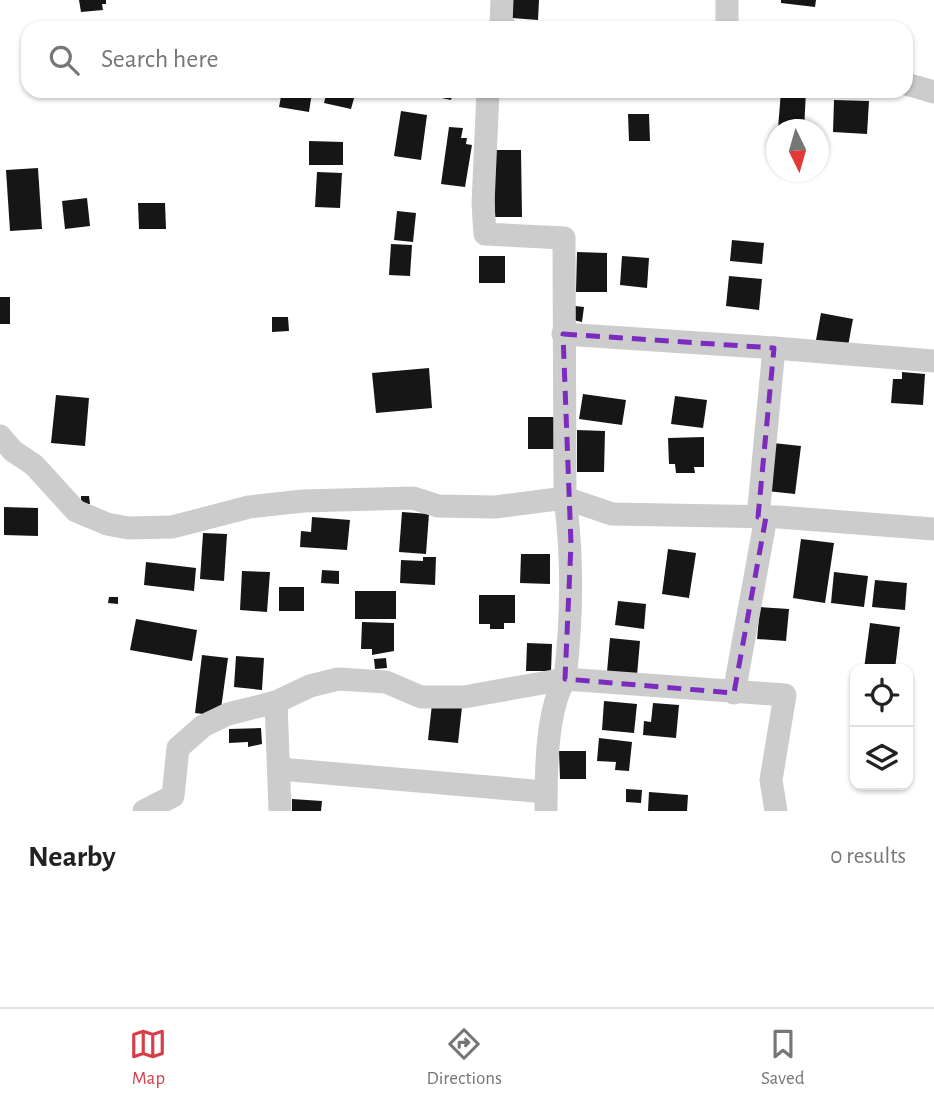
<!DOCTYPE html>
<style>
:root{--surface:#fff;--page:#f2f2f2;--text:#222;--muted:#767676;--line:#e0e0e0;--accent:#d83e47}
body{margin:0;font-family:"Alegreya Sans",sans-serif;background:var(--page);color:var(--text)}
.controls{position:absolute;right:21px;bottom:21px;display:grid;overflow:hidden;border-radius:14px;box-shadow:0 2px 5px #0004}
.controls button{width:63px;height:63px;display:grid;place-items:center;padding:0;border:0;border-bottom:2px solid var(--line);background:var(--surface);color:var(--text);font:35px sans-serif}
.compass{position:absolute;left:766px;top:119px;width:63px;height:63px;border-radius:50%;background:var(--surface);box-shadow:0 2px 5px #0004;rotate:175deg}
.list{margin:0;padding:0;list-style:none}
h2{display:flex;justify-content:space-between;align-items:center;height:91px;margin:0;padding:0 28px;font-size:30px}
h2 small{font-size:23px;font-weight:400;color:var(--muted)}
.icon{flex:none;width:38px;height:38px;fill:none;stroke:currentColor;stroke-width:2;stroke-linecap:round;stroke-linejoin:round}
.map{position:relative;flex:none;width:934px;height:811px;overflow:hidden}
.search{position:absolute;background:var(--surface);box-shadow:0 2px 5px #0004;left:21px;right:21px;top:21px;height:77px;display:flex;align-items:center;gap:18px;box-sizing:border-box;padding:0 24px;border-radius:21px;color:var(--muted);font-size:26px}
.sheet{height:196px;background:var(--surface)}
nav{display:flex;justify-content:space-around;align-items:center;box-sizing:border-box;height:98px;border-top:2px solid var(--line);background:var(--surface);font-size:19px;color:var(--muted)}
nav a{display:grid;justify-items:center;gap:4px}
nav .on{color:var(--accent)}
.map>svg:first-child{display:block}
</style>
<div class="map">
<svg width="934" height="811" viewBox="0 0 934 811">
<rect width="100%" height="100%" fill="#fff"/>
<!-- building -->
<g fill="#161616">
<polygon points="79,0 106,0 106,4 102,4 103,10 81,12"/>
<polygon points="513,0 539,0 538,20 512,18"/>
<polygon points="781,0 816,0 815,7 781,3"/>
<polygon points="296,23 312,27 312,28 294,28"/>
<polygon points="282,91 312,92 309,112 279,107"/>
<polygon points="327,91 356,91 351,109 324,103"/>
<polygon points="438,91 453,91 451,100 437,97"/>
<polygon points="781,91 806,91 804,130 778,129"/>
<polygon points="834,100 869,101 867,134 833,132"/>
<polygon points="401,111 427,115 421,160 394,156"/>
<polygon points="628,114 649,114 650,141 629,141"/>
<polygon points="449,127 463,128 461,138 467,138 466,144 472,145 465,187 441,184"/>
<polygon points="309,141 343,142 343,165 309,165"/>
<polygon points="493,150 521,150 522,217 495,217"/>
<polygon points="38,168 42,229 10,231 6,170"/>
<polygon points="317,172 342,173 340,208 315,207"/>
<polygon points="87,198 90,226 65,229 62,201"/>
<polygon points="138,203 165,203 166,229 139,229"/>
<polygon points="397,211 416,213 413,242 394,240"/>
<polygon points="732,240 764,243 762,264 730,261"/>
<polygon points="391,244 412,245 410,276 389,275"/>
<polygon points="577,252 607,253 607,292 576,292"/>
<rect x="479" y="256" width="26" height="27"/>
<polygon points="622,256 649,258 647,288 620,285"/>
<polygon points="729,276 762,279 759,310 726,306"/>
<rect x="0" y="297" width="10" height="27"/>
<polygon points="575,306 584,307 582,322 573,320"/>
<polygon points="821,313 853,319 848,346 816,340"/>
<polygon points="272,317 288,317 289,331 272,332"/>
<polygon points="429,368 432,408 376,413 372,373"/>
<polygon points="902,372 925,374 923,405 891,403 893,379 902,379"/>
<polygon points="583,394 626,400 622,425 579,419"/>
<polygon points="56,395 89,398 85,446 51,443"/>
<polygon points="675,396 707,400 703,428 671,424"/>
<polygon points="528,417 556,417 555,449 528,449"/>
<polygon points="577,430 605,431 604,472 577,472"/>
<polygon points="704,437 704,467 694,467 695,473 676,473 675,464 669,464 668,438"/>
<polygon points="773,443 801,446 795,494 767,491"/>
<polygon points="81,496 89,496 90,504 81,504"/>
<polygon points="4,507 38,508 38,536 4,535"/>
<polygon points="402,512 429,514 426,554 399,552"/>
<polygon points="312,517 350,520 347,550 300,547 301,531 311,532"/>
<polygon points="203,533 227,534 224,581 200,579"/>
<polygon points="801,539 834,543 825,603 793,598"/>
<polygon points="668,549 696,553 689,598 662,594"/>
<polygon points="521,554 550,554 550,584 520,583"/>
<polygon points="423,557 436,557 435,585 400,583 401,560 423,561"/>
<polygon points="146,562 196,568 194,591 144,585"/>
<polygon points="322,570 339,571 339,584 321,583"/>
<polygon points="242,571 270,572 267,612 240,610"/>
<polygon points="834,572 868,576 864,607 831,603"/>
<polygon points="875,580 907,583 905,610 872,607"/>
<rect x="279" y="587" width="25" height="24"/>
<rect x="355" y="591" width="41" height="28"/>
<polygon points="479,595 515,595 515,623 504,623 504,629 490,629 490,624 479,624"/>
<polygon points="109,597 118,597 118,604 108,603"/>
<polygon points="618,601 646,604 644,629 615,625"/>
<polygon points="760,607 789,609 786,641 757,639"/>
<polygon points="136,619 197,630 192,661 130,650"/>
<polygon points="362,622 394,623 394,651 372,655 372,649 361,649"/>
<polygon points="870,623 900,627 895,669 864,669"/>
<polygon points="610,638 640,641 637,675 607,672"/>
<polygon points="527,643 552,644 551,671 526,671"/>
<polygon points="202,655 228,658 220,716 195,713"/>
<polygon points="236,656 264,658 262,690 234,687"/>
<polygon points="386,658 387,668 375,669 374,659"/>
<polygon points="604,701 637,704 634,733 602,730"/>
<polygon points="653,703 679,705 676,738 643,735 644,721 651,722"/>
<polygon points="432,704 462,707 458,743 428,740"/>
<polygon points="261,728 262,744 248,747 248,742 229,743 229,729"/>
<polygon points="599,738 632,742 629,771 615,770 616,762 597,761"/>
<polygon points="559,751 586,751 586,779 560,779"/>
<polygon points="626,789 642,790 641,803 626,802"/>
<polygon points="649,792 688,795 687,811 648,811"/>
<polygon points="292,799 322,801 321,811 292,811"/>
</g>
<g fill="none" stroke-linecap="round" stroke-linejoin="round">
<!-- minor -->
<g stroke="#ccc" stroke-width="23">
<polyline points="502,0 501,23 506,28"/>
<polyline points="727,28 727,0"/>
<polyline points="906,84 934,92"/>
<polyline points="488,91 483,204 485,234 564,238 565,498 612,514 779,517 934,529"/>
<polyline points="563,334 774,348 758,517"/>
<polyline points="774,348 934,361"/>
<path d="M0 436 13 451 34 465 76 511 107 524 128 528 172 527 249 507 303 501 413 498 438 506 495 507 565 498C573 558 572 619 565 679L464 697H421L386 682 338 679 310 686 276 702 228 714 203 726 178 748 173 796 144 811"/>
<polyline points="734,693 766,517"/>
<polyline points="276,702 280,811"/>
<polyline points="280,769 546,792"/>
<path d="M546 811C546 773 546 711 565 679L785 695 771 780 776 811"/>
</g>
</g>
<!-- marked area -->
<path fill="none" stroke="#7b2cbf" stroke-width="5" stroke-dasharray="14 9" stroke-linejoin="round" d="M563 334 774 348 758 517H766L734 693 565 679 571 544Z"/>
</svg>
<div class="controls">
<button><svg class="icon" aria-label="locate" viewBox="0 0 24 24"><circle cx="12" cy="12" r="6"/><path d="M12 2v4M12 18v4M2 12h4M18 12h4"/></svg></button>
<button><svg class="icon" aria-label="layers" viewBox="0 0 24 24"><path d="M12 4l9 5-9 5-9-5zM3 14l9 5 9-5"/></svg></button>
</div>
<svg class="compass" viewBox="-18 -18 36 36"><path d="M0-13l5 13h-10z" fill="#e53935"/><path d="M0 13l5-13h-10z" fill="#767676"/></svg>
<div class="search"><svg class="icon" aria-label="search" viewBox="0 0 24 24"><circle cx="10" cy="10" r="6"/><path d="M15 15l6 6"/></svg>Search here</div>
</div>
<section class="sheet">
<h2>Nearby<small>0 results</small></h2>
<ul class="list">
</ul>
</section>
<nav>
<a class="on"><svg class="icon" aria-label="map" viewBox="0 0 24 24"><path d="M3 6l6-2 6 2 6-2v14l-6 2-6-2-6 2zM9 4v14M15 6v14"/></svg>Map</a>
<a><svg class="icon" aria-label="directions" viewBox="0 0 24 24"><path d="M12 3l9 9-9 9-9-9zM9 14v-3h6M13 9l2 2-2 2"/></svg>Directions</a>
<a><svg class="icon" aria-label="saved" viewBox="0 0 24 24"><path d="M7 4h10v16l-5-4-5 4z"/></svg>Saved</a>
</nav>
